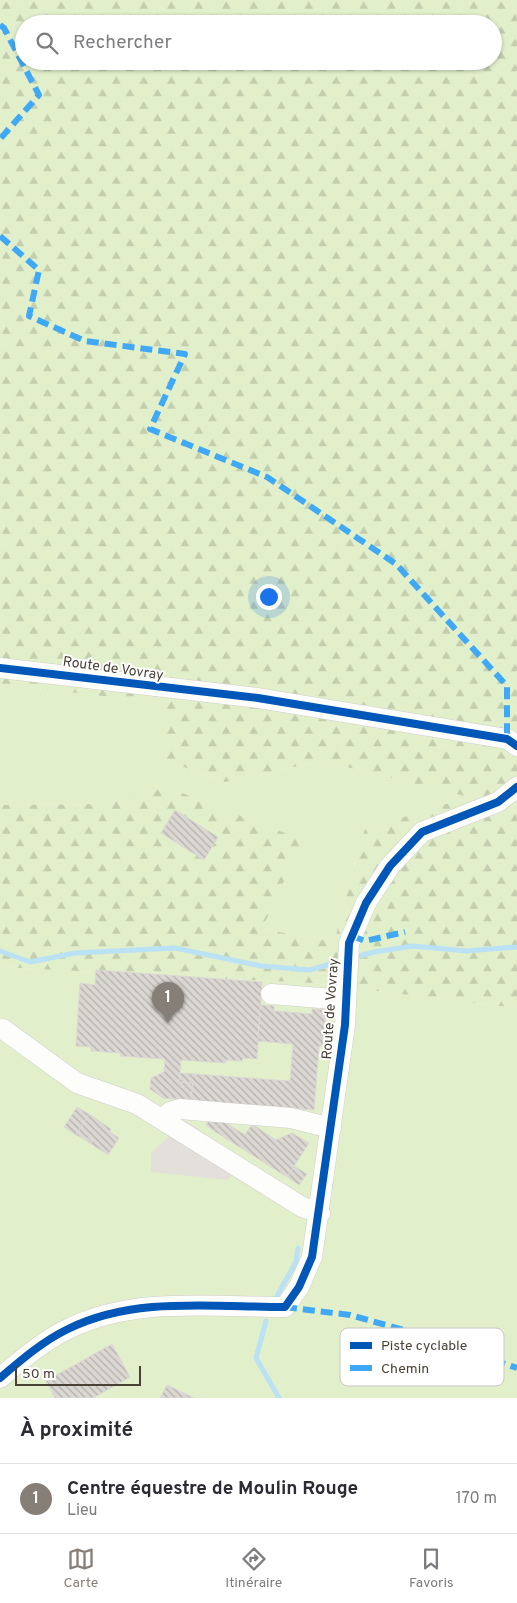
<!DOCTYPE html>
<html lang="fr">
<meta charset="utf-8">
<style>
:root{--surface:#fff;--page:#f7f7f7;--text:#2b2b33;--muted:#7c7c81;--line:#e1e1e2;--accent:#867f77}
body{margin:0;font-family:Overpass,sans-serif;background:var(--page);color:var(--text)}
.scale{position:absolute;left:15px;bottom:12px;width:126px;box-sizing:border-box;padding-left:5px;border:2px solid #4b4237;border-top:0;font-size:14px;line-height:18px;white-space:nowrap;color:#4b4237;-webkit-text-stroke:4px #fff;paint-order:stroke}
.you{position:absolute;left:268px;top:596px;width:18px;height:18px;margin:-12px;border:4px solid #fff;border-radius:50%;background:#1a73e8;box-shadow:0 0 0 8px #1a73e833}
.badge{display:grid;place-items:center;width:32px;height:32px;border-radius:50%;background:var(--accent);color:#fff;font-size:16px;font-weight:700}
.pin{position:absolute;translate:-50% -41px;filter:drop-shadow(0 1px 2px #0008)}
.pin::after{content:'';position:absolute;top:26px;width:18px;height:15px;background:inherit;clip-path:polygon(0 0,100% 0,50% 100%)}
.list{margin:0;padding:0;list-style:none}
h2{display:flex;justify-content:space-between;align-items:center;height:65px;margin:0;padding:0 20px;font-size:21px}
h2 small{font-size:16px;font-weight:400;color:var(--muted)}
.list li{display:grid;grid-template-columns:32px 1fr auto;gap:15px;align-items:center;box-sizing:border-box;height:70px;padding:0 20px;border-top:1px solid var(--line)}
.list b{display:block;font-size:19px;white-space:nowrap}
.list p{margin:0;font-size:16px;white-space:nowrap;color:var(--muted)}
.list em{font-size:16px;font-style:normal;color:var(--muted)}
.icon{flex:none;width:28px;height:28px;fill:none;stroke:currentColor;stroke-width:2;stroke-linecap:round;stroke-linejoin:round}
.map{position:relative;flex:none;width:517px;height:1398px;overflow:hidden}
.search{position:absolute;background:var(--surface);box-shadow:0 1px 4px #0004;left:15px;right:15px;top:15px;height:55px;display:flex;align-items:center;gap:12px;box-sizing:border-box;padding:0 18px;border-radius:28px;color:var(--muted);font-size:19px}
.sheet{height:135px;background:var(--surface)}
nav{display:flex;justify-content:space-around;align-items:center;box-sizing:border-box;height:70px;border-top:1px solid var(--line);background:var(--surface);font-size:14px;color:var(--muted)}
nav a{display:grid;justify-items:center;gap:2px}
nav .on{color:var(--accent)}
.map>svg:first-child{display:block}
</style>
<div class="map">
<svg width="517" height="1398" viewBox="0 0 517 1398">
<defs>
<pattern id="forest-firs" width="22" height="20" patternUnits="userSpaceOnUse" patternTransform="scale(1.25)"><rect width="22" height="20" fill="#e2efcb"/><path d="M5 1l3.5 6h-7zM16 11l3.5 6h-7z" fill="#c3ceaf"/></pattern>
<pattern id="building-back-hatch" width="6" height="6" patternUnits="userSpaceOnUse" patternTransform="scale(1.25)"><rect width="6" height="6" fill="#dbd8d3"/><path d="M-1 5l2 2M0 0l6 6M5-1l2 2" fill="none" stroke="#b4b1ac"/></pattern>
</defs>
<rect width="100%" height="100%" fill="#f3f1ed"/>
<!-- grass -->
<g fill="#e2efcb">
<polygon points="0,684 164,703 167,761 225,782 322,761 470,797 365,829 334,942 262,929 302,840 167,787 103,804 0,805"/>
<polygon points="0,967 312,983 517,1008 517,1398 0,1398"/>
</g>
<!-- forest -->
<path fill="url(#forest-firs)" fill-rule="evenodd" d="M0 0H517V1008L312 983 0 967V805L103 804 167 787 303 840 262 929 334 942 365 829 469 797 322 761 225 782 167 761 163 703 0 684ZM24 24H493V61H24Z"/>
<!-- parking -->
<polygon fill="#e3e0dc" points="186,1121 242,1159 228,1180 151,1172 151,1153"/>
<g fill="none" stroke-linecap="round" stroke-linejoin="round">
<!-- stream -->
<g stroke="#bae1f4" stroke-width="5">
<polyline points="0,951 30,962 75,953 175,948 261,966 310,970 344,960"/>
<polyline points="352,958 374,952 413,946 466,951 517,947"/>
<polyline points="277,1296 296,1262 298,1248"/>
<polyline points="266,1321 256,1358 279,1398"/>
</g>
</g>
<!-- building -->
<g fill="url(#building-back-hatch)" stroke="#dcd8d3">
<polygon points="175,810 218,837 204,860 161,833"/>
<polygon points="96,970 262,982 257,1059 243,1058 242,1061 226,1060 226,1063 181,1060 179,1082 193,1083 191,1100 163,1098 150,1089 151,1078 164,1072 165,1059 120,1056 121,1053 91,1051 91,1047 76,1046 80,983 95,985"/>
<polygon points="260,1005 274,1006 274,1011 312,1014 312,1009 326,1010 323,1046 319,1046 314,1110 191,1100 193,1083 179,1082 180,1073 290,1081 293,1044 258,1041"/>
<polygon points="77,1107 89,1114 76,1135 64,1127"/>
<polygon points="89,1114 111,1129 110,1132 119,1138 108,1155 91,1144 92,1141 85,1137 84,1139 76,1135"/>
<polygon points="212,1115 221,1120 214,1131 206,1125"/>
<polygon points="221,1120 245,1135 252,1124 276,1140 292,1133 309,1143 287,1177 214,1131"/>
<polygon points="85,1137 92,1141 91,1144 84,1139"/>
<polygon points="294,1166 307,1174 299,1185 287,1177"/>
<polygon points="112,1344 130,1377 93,1398 55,1398 46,1381"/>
<polygon points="167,1385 194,1398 160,1398"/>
</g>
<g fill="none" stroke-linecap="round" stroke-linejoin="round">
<!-- minor casing -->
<g stroke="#d1cfca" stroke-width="21">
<g id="minor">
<polyline points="0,668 258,698 507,739 517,746"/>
<polyline points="271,994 346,1000"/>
<polyline points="3,1029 77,1083 137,1104 302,1207 320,1213"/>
<polyline points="162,1119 170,1112 180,1109 291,1118 331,1128"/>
<path d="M0 1378C21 1360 43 1341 68 1329 134 1296 213 1307 285 1307L299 1287 312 1257 345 1025 349 943 366 903 390 866 422 832 498 802 517 787"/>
</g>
</g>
<!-- minor -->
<use href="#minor" stroke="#fdfdfc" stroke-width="20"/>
<!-- quiet -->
<g stroke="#3fa9f5" stroke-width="6" stroke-dasharray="12 6" stroke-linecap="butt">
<polyline points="0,25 4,28 39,95 0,139"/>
<polyline points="0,236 39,270 29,316 85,341 185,354 150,429 267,477 396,564 507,686 507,739"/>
<polyline points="352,936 365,941 405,932"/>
<polyline points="285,1307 350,1315 415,1333 517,1368"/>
</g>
<!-- cycleway casing -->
<g stroke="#fff" stroke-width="11">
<g id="cycleway">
<polyline points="0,668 258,698 507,739 517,746"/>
<path d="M0 1378C21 1360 43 1341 68 1329 134 1296 213 1307 285 1307L299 1287 312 1257 345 1025 349 943 366 903 390 866 422 832 498 802 517 787"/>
</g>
</g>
<!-- cycleway -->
<use href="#cycleway" stroke="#0057b8" stroke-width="8"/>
</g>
<g text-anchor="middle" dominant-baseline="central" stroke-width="4" stroke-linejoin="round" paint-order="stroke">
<!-- street labels -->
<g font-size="14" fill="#4b4237" stroke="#fff">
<text transform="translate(113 669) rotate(8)">Route de Vovray</text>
<text transform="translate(331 1009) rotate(-86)">Route de Vovray</text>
</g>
</g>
<!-- legend -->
<rect x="340" y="1328" width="164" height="58" rx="8" fill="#fff" stroke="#c9c6c3" stroke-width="1"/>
<rect x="350" y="1342" width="22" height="7" fill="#0057b8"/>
<rect x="350" y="1365" width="22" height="6" fill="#3fa9f5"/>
<g font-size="14" fill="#4b4237">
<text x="381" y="1350">Piste cyclable</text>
<text x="381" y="1373">Chemin</text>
</g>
</svg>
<div class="scale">50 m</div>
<div class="you"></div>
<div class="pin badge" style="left:168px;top:1023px">1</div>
<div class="search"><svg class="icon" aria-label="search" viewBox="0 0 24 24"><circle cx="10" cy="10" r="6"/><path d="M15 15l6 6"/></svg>Rechercher</div>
</div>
<section class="sheet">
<h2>À proximité<small></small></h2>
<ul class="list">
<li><span class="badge">1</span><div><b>Centre équestre de Moulin Rouge</b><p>Lieu</p></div><em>170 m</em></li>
</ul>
</section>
<nav>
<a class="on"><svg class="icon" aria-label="map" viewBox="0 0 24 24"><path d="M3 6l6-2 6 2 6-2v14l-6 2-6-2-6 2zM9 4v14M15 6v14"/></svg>Carte</a>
<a><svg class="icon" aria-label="directions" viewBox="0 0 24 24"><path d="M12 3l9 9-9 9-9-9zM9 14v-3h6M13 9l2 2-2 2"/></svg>Itinéraire</a>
<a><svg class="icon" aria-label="saved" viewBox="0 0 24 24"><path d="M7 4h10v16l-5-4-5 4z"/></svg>Favoris</a>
</nav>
